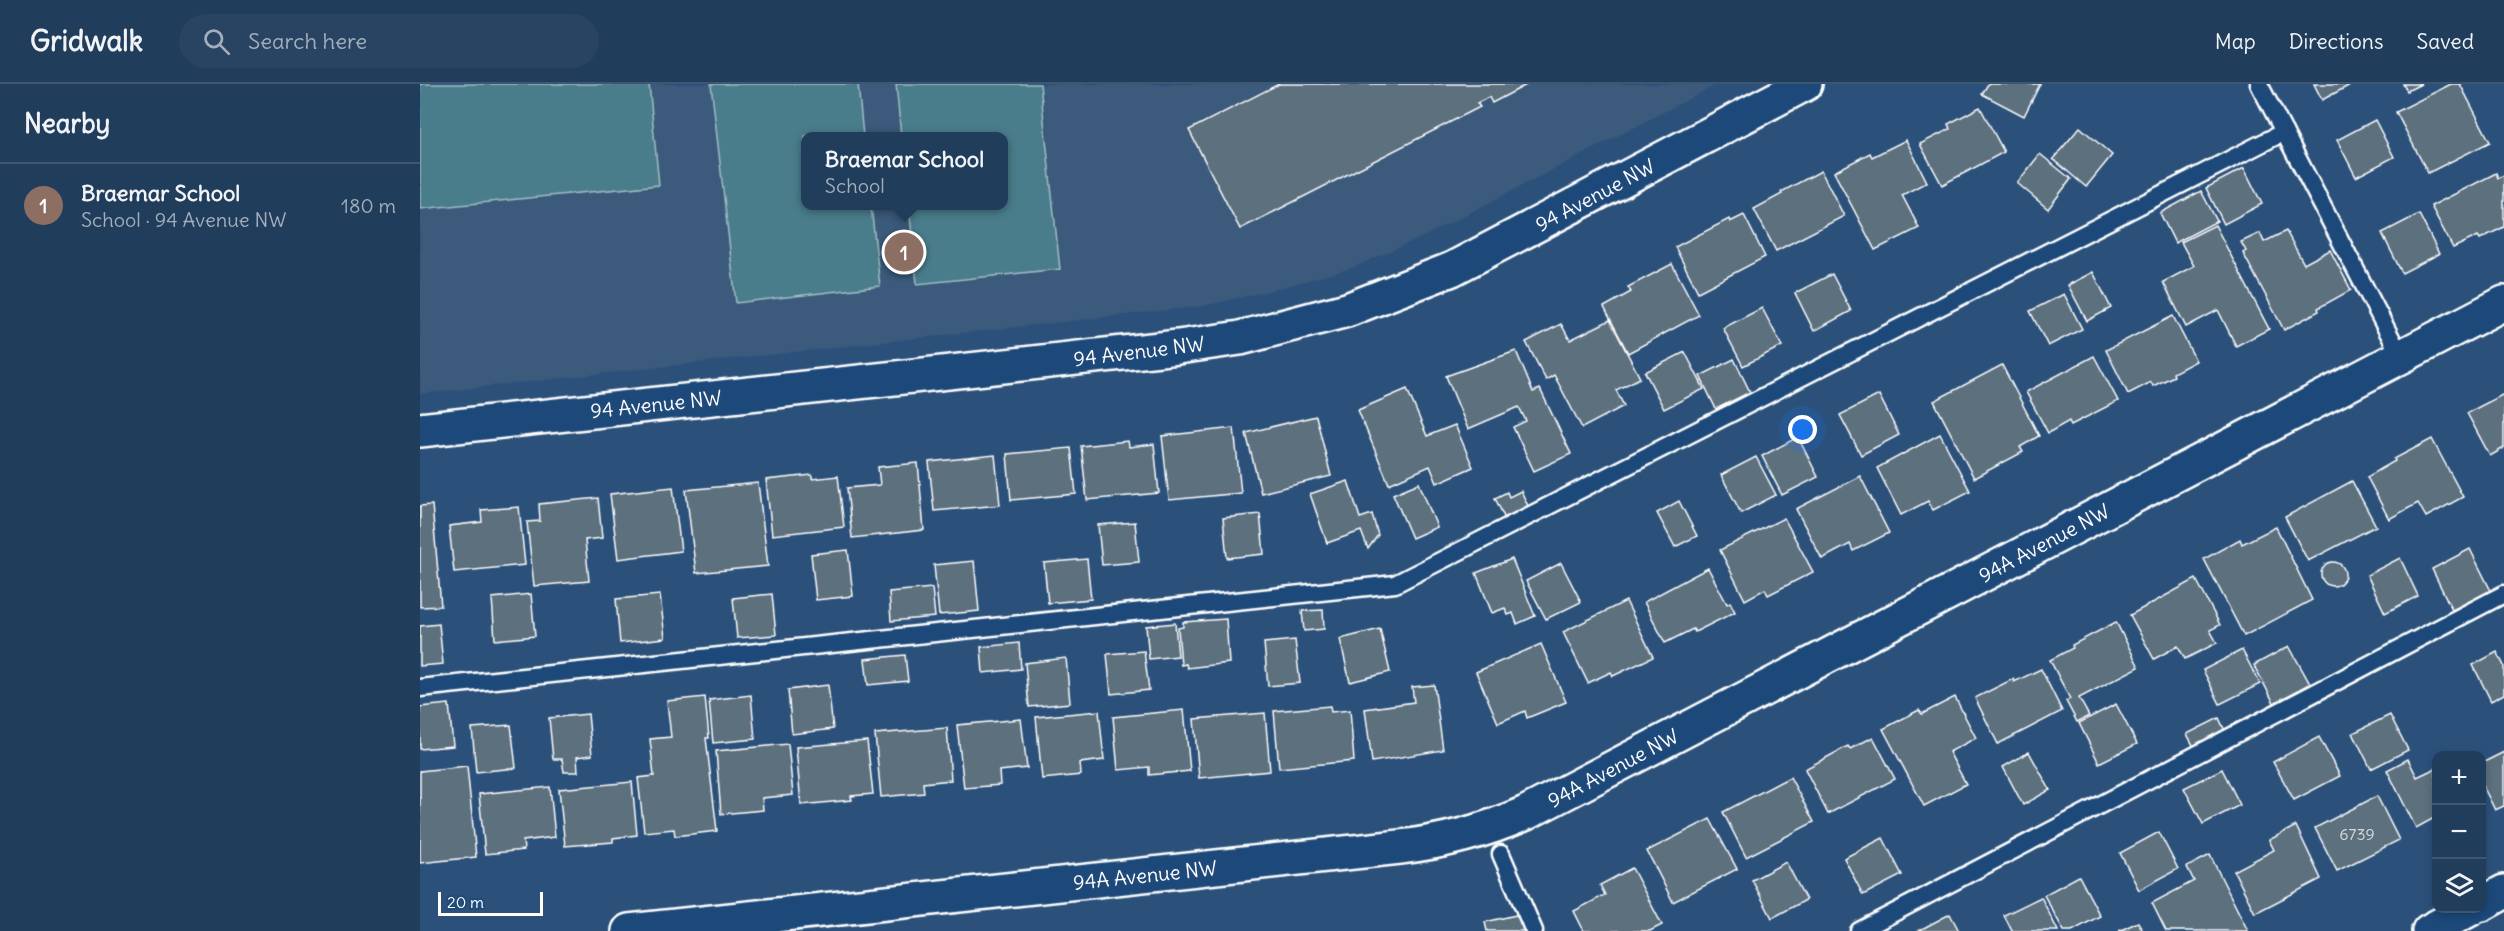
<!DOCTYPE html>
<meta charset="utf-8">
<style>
:root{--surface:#203d5c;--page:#284462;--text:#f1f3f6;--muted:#a2aebb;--line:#3d5672;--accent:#90b9f0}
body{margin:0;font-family:Delius,sans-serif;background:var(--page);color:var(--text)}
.controls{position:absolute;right:18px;bottom:18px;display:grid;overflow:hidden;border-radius:12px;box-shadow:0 3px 9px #0003}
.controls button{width:54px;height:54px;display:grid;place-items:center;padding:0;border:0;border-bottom:2px solid var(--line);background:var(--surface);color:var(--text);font:30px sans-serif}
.scale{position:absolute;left:18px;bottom:15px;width:105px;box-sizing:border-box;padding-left:6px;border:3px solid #fff;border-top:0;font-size:16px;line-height:21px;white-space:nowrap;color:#fff;-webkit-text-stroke:4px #1f4a7a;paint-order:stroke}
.you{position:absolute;left:1383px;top:346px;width:21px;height:21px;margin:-15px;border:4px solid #fff;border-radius:50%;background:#1a73e8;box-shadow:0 0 0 9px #1a73e833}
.badge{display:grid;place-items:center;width:39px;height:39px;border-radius:50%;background:var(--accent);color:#fff;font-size:20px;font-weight:700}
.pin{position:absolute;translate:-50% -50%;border:3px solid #fff;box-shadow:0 2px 6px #0006}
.popup{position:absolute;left:381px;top:48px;width:207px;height:78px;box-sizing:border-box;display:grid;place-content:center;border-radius:12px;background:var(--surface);filter:drop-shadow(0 2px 4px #0005);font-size:20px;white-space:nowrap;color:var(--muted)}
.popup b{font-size:22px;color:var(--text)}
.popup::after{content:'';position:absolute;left:50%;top:100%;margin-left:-12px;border:12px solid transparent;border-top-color:var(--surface)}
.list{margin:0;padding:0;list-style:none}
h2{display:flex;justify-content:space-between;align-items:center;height:78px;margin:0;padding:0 24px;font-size:26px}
h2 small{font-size:20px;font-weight:400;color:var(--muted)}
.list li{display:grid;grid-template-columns:39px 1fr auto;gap:18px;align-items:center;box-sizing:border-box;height:84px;padding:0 24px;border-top:2px solid var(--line)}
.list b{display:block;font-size:22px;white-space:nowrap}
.list p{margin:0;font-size:20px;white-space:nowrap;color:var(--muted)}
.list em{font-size:20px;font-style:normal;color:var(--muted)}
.icon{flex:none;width:33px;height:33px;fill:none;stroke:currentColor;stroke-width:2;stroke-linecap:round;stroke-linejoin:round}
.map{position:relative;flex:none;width:2084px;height:847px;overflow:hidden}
header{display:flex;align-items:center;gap:36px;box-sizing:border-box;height:84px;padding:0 30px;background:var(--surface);border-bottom:2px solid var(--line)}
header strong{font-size:28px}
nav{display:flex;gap:33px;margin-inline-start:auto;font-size:21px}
.search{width:420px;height:54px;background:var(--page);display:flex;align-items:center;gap:15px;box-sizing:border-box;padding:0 21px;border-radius:33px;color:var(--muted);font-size:22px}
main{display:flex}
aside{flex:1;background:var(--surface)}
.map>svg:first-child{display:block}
</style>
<header>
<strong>Gridwalk</strong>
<div class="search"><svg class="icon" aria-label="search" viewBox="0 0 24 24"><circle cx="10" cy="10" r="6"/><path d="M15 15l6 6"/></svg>Search here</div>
<nav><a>Map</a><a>Directions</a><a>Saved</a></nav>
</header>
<main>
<aside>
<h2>Nearby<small></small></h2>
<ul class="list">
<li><span class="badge" style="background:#8d6e63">1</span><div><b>Braemar School</b><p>School · 94 Avenue NW</p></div><em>180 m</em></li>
</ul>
</aside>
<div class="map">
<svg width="2084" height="847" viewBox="0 0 2084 847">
<rect width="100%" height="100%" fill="#2b517b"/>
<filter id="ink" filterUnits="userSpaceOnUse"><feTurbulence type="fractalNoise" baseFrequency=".0167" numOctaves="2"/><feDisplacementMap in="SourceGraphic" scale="12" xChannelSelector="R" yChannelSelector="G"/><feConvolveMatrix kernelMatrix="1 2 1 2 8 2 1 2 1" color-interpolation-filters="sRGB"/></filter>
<g filter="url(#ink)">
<!-- built -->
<path fill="#3a5a7c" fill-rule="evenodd" d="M0 0H1298L1005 152 932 184 860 204 784 222 0 310ZM385 52H583V122H385Z"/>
<!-- green -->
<g fill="#497d8b" stroke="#a4bec5" stroke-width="1.5">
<polygon points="0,0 229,0 239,101 0,125"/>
<polygon points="291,0 438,0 443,52 385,52 385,122 451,122 460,202 316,219"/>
<polygon points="476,0 620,0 640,185 497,200 489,122 583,122 583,52 481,52"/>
</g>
<!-- building -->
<g fill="#5c6f7d" stroke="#fff" stroke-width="1.5">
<polygon points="859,0 1108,0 1072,19 1069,13 1057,19 1060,23 820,145 769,46"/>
<polygon points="1568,0 1620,0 1604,32 1562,10"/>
<polygon points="1894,0 1932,0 1902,16"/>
<polygon points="1983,0 2001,0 1987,7"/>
<polygon points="2031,0 2040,0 2070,58 2008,89 1976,28"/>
<polygon points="1560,23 1584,68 1522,101 1500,60 1530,45 1528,40"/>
<polygon points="1955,36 1974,73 1936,93 1917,56"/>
<polygon points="1660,43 1692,71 1666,103 1633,75"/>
<polygon points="1486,56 1507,98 1482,111 1499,144 1455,166 1414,88 1450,69 1452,73"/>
<polygon points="1620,70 1651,95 1628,125 1597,99"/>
<polygon points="1824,84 1842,120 1804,140 1786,104"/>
<polygon points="1401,87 1424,132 1356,167 1334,125 1362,110 1361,108"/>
<polygon points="2076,89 2078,94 2084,91 2084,143 2060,155 2058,152 2033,164 2011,122"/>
<polygon points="1781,107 1797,137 1755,159 1740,129"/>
<polygon points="1999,130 2019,170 1982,189 1962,149"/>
<polygon points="1324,131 1345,173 1278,208 1255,163 1309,135 1310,138"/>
<polygon points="1795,141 1849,245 1816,262 1798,226 1766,243 1743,198 1774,182 1761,158"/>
<polygon points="1866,147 1884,180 1910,166 1931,206 1898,224 1899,227 1864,246 1823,169 1826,167 1821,158 1840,149 1844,158"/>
<polygon points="1252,180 1279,231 1208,269 1184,223 1211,208 1208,203"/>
<polygon points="1673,188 1691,224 1667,237 1648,201"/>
<polygon points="1412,190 1431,227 1394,247 1375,209"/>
<polygon points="1644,210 1662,245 1628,262 1610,227"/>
<polygon points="1342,224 1362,262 1323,282 1303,244"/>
<polygon points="1753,232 1776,277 1753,289 1754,292 1733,302 1731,298 1708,310 1686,266"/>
<polygon points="1190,236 1220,294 1196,306 1204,322 1162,344 1134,291 1126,296 1106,258 1141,240 1150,256"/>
<polygon points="1096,267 1113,308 1120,305 1151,370 1114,387 1093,343 1106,337 1099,323 1048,345 1026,292"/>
<polygon points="1265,268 1284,305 1244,325 1225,288"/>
<polygon points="1674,272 1698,317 1651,341 1649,337 1628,349 1606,308"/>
<polygon points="1314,275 1330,308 1296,325 1280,292"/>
<polygon points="1582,281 1619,352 1600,363 1603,368 1554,394 1514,317"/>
<polygon points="987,305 1007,352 1035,341 1053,383 1017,399 1010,382 969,400 938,326"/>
<polygon points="2084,310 2084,364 2070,372 2047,329"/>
<polygon points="1459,311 1479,351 1441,371 1420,331"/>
<polygon points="896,332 911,392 841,409 826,349"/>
<polygon points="814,344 821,409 749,416 742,352"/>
<polygon points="1520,350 1550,407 1513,426 1508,417 1481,431 1457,384"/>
<polygon points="1378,353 1398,393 1362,411 1342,372"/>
<polygon points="2012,355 2043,413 2006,433 1998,419 1969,435 1947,393 1975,377 1974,375"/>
<polygon points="708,357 709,363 734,360 739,409 667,416 661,362"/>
<polygon points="651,364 656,410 591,416 587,370"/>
<polygon points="575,371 580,421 514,427 509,378"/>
<polygon points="1336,373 1356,411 1321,429 1301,391"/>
<polygon points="498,379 504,446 432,454 427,404 460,401 458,383"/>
<polygon points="392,391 392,395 418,392 424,443 352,451 346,396"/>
<polygon points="1440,392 1469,449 1433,467 1430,460 1402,475 1376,425"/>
<polygon points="928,397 940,434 952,430 958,451 948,465 941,447 907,459 890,410"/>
<polygon points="1932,397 1956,442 1888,477 1865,433"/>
<polygon points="338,399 348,482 276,489 266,406"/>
<polygon points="999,399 1017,443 992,454 973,410"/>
<polygon points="253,403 261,467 198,475 190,410"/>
<polygon points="1101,407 1109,424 1085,435 1075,414 1087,408 1089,413"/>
<polygon points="178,414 182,454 165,456 169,497 114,502 107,438 120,437 119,420"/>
<polygon points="1259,417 1277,452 1255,463 1237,429"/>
<polygon points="12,421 21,522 0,523 0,422"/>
<polygon points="99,423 105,481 34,488 29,442 62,438 61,426"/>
<polygon points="840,430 844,470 807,474 803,434"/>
<polygon points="1364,434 1393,488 1348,511 1345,505 1325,516 1300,466"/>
<polygon points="715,438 719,478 682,481 678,441"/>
<polygon points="1856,443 1892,516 1824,552 1784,475 1820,455 1822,460"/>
<polygon points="2050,465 2071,507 2032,526 2012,485"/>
<polygon points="428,466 433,512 396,516 391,470"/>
<polygon points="1980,474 1998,512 1965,529 1947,491"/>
<polygon points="667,475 671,515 628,519 624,479"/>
<polygon points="1092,475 1115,532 1097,540 1093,529 1088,531 1085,524 1072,529 1056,489"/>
<polygon points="554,477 559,527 519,531 514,481"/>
<circle cx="1913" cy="490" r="12"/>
<polygon points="1141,479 1161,518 1126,535 1106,497"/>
<polygon points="1288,484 1307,520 1310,518 1315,528 1275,548 1273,545 1245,559 1224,518"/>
<polygon points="1776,495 1800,541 1790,546 1797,559 1765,575 1758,562 1734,575 1710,531"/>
<polygon points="512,504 515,533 471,537 469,508"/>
<polygon points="111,510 115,552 75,556 72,514"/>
<polygon points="352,510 356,551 317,554 313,514"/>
<polygon points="240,511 245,554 200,559 196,515"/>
<polygon points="1206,517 1233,573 1193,592 1191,588 1168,599 1143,548"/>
<polygon points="903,526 904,545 884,547 882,527"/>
<polygon points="806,535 809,579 767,584 766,580 761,581 758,544 763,543 763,538"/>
<polygon points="1696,538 1719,583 1659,614 1669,632 1657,638 1646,617 1650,615 1630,576 1653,564 1652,561"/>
<polygon points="755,539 758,572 729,575 726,542"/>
<polygon points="19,540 23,580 0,582 0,542"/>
<polygon points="960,545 970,588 930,598 920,555"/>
<polygon points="875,556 880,599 848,602 844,559"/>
<polygon points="599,559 601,585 563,589 561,563"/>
<polygon points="1121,560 1146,618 1107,634 1105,627 1078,639 1056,588"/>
<polygon points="1869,562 1890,600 1854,619 1834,581"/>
<polygon points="1822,566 1840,600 1800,620 1783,586"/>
<polygon points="724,567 729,606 691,610 687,570"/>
<polygon points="2077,568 2084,582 2084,610 2071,617 2053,581"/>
<polygon points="485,571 488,597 448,601 445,575"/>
<polygon points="646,574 650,619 609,623 605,579"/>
<polygon points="1621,585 1642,627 1578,660 1555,614 1593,595 1594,598"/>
<polygon points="408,601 413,645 372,650 368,606"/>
<polygon points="1014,601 1023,666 952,678 945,625 994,618 992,603"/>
<polygon points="331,611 335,655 293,659 289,616"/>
<polygon points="285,613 289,654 286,654 297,747 255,752 254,745 224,748 218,694 234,692 230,655 251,653 247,617"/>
<polygon points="1535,613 1556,654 1529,668 1546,700 1504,722 1463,645 1499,626 1502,630"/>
<polygon points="29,620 33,662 0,665 0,623"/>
<polygon points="1696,620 1717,660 1679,679 1659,639"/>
<polygon points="910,622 911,628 930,626 934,677 859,684 854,627"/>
<polygon points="764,626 770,687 729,691 729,683 698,686 693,633"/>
<polygon points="679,627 684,676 660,679 661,691 622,695 616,633"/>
<polygon points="845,629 850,687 779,694 774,635"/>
<polygon points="168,630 172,671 157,673 158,688 144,688 142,675 133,675 129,634"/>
<polygon points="1970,631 1988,666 1951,685 1933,649"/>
<polygon points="1799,634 1805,647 1774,663 1767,650"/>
<polygon points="601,635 607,684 579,687 580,701 544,704 537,641"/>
<polygon points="91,641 96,684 56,688 52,644"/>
<polygon points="527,644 531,696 503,699 504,709 461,713 455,650"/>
<polygon points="1453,653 1475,695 1408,730 1385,685 1428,662 1430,665"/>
<polygon points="1899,653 1920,692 1874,716 1853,678"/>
<polygon points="447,657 453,710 431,712 432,716 381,721 376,663"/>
<polygon points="368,660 373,711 342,714 343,726 301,730 296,667"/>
<polygon points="1609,668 1630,706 1603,721 1583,683"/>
<polygon points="2084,668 2084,722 2075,726 2062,700 2062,679"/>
<polygon points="1988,675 1997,693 2016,684 2016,733 1996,744 1967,686"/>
<polygon points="47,682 56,773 0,779 0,687"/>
<polygon points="1802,685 1820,721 1783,740 1764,704"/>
<polygon points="1370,693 1394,738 1326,773 1303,728"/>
<polygon points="212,698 217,751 193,754 193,758 145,762 139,705"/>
<polygon points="130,703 135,753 103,757 104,766 65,770 59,710"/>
<polygon points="1957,712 1979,756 1917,787 1895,744"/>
<polygon points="1290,735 1317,785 1253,818 1227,767"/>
<polygon points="1876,742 1901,795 1835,829 1814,787 1854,766 1849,756"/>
<polygon points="1739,748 1758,785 1719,806 1700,769"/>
<polygon points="1463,754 1482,791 1443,811 1424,774"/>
<polygon points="1790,771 1828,847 1746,847 1732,819 1774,797 1767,783"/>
<polygon points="1366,778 1386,816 1352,834 1332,796"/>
<polygon points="1212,784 1242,841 1230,847 1164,847 1154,827 1185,811 1180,801"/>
<polygon points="1659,792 1680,832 1652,847 1644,847 1624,811"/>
<polygon points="1621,813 1638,847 1592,847 1584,831"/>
<polygon points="1105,829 1109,847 1067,847 1065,838"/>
<polygon points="1530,830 1539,847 1498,847"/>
<polygon points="1718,838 1723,847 1699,847"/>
</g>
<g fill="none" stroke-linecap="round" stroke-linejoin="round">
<!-- service casing -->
<g stroke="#fff" stroke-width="21">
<g id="service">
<polyline points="1839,0 1981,273"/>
<polyline points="0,604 975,500 1864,48"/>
<polyline points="1081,770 1114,847"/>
<polyline points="1439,847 2084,510"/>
</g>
</g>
<!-- minor casing -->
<g stroke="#fff" stroke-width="38">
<g id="minor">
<polyline points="0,346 758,263 820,254 927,226 1032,185 1385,0"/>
<path d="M209 847 980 763C1024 758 1065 747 1106 729L2084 219"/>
</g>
</g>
<!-- tertiary casing -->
<g stroke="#fff" stroke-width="38">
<g id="tertiary">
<polyline points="2062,820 2084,808"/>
<polyline points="2009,847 2052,824"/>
</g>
</g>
<!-- service -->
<use href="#service" stroke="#1f4a7a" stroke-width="16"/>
<!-- minor -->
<use href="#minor" stroke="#1f4a7a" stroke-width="33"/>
<!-- tertiary -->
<use href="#tertiary" stroke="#1f4a7a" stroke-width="33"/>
</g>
</g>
<g text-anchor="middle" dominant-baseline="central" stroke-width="5" stroke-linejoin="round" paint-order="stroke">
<!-- number labels -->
<g font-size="16" fill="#d6dbde">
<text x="1937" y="750">6739</text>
</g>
<!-- street labels -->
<g font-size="20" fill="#fff" stroke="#1f4a7a">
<text transform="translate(1175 111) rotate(-28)">94 Avenue NW</text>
<text transform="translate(719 267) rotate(-7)">94 Avenue NW</text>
<text transform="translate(236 320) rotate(-6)">94 Avenue NW</text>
<text transform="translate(1624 459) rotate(-28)">94A Avenue NW</text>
<text transform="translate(1193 684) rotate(-28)">94A Avenue NW</text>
<text transform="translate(725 791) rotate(-6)">94A Avenue NW</text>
</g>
</g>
</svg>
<div class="controls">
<button>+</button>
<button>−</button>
<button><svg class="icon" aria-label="layers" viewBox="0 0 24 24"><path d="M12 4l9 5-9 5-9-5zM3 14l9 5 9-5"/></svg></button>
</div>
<div class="scale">20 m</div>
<div class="you"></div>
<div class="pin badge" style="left:484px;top:168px;background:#8d6e63">1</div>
<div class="popup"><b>Braemar School</b>School</div>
</div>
</main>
